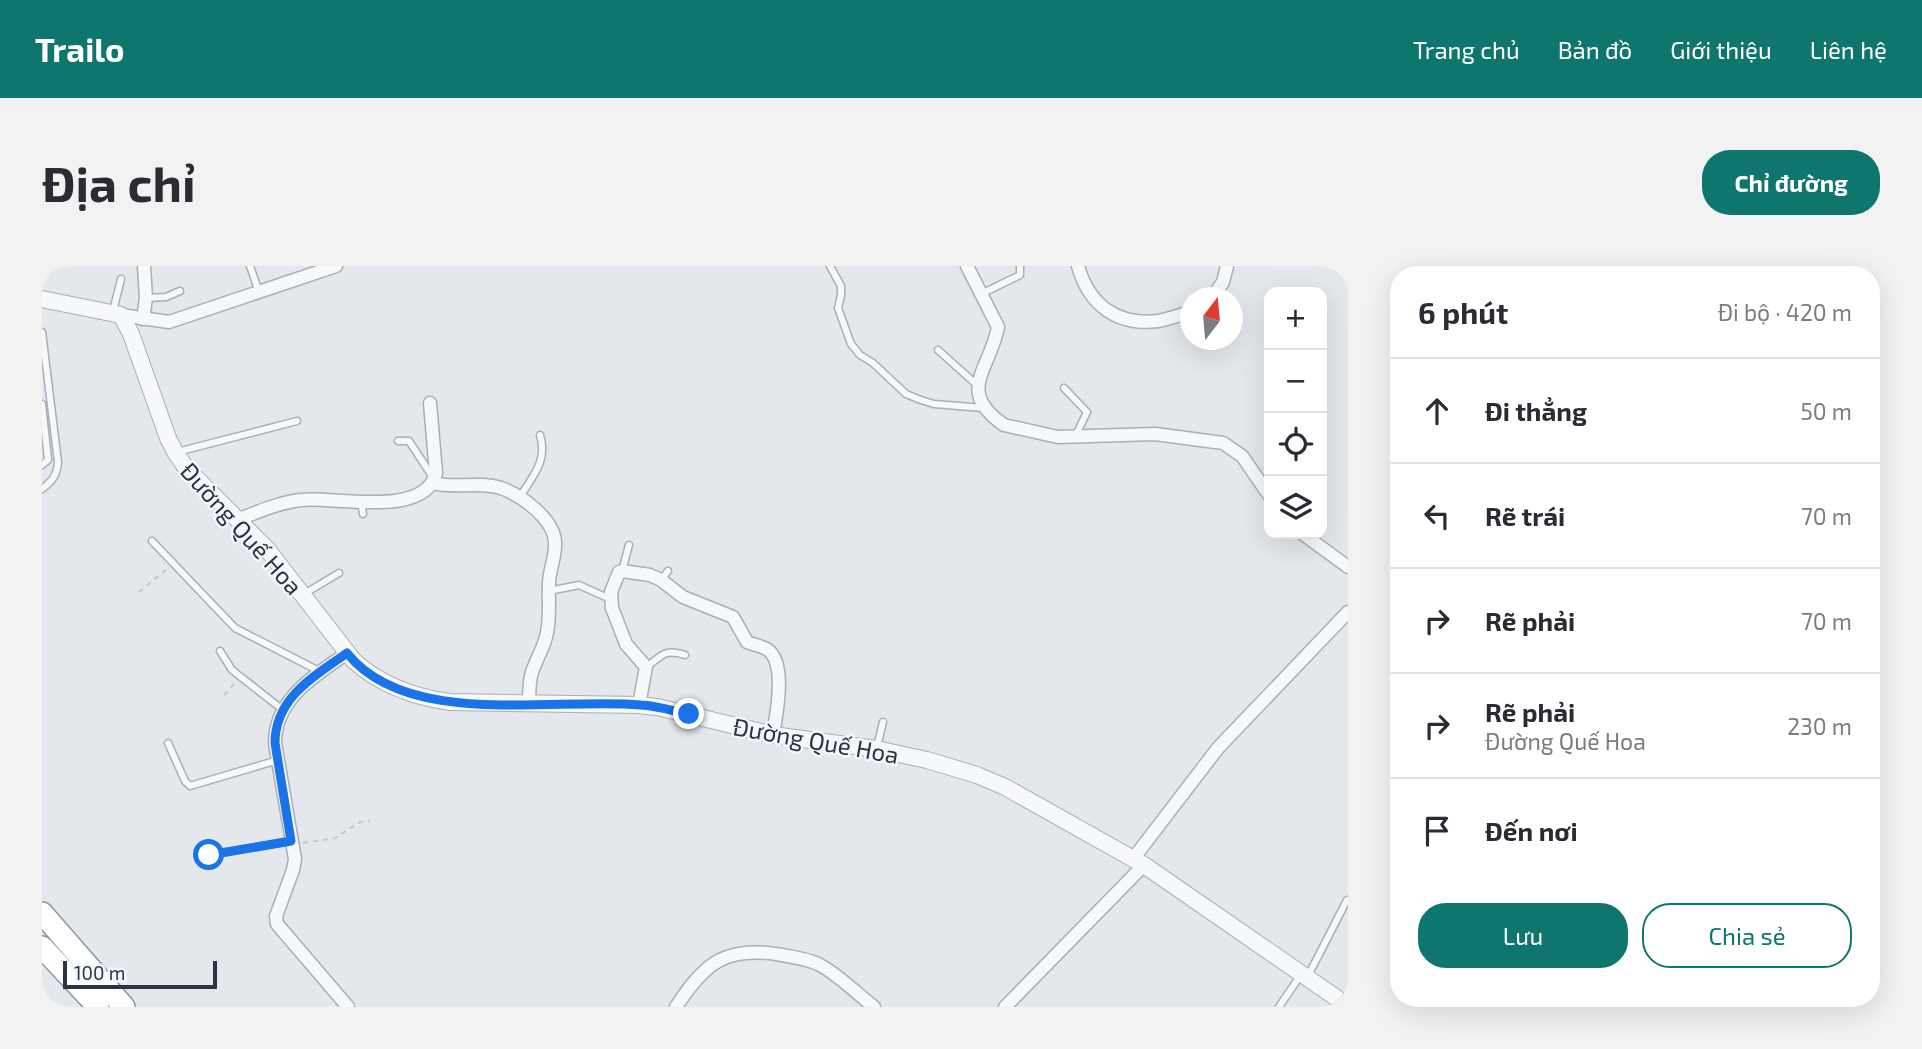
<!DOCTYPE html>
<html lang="vi">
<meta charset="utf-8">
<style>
:root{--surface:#fff;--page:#f2f2f3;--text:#2b2b33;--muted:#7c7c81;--line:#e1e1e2;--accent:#0f766e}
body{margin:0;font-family:"Exo 2",sans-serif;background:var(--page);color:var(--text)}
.controls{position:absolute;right:21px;top:21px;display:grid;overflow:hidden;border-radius:14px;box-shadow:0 7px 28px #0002}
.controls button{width:63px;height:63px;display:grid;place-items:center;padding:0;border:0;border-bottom:2px solid var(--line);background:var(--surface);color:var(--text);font:35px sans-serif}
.compass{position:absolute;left:1138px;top:21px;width:63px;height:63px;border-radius:50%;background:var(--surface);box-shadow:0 7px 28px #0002;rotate:16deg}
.scale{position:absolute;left:21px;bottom:18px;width:154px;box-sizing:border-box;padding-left:7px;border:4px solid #2b3445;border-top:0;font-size:19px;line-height:24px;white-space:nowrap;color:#2b3445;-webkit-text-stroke:5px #f4f6f9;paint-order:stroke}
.stop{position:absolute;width:21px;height:21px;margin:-16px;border:5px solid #1a73e8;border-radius:50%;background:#fff}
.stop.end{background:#1a73e8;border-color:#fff;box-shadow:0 2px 7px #0008}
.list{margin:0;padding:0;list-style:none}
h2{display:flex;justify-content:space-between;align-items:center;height:91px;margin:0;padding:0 28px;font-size:30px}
h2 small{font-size:23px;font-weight:400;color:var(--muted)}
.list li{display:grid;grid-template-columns:46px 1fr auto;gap:21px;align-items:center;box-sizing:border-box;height:105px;padding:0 28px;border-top:2px solid var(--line)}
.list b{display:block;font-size:26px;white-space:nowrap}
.list p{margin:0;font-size:23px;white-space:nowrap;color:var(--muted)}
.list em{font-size:23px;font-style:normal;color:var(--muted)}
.actions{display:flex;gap:14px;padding:21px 28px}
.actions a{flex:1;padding:16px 0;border:2px solid var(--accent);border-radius:28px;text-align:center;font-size:24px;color:var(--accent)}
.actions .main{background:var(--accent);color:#fff}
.icon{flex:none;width:38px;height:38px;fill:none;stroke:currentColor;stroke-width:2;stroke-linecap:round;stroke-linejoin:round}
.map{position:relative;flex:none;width:1306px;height:741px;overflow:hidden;border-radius:28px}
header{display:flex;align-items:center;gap:42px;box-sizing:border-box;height:98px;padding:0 35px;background:var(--accent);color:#fff}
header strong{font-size:33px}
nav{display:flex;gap:38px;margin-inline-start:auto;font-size:24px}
.intro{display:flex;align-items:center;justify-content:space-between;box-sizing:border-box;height:168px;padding:0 42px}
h1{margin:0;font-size:49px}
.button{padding:18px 32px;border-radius:28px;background:var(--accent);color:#fff;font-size:24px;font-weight:700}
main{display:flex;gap:42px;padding:0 42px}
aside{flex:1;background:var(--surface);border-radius:28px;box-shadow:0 7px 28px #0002}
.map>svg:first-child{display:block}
</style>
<header>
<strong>Trailo</strong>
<nav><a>Trang chủ</a><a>Bản đồ</a><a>Giới thiệu</a><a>Liên hệ</a></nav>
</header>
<div class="intro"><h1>Địa chỉ</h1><a class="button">Chỉ đường</a></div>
<main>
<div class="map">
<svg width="1306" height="741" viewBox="0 0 1306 741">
<rect width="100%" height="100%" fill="#e4e7ec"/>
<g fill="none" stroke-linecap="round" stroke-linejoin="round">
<!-- service casing -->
<g stroke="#a9aeb7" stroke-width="9">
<g id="service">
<polyline points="208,0 217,26"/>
<polyline points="788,0 799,20 799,29 796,42 809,78 818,89 831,97 864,128 879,134 892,138 942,142"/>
<polyline points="939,28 974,11 978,9 978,0"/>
<polyline points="104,32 124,31 138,25"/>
<polyline points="71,45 79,13"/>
<path d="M0 66 16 196C15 210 10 215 0 223"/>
<polyline points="896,84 935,119"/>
<polyline points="1022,122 1045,146 1034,169"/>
<polyline points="0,138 6,194 0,199"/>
<polyline points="356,175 367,175 392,213"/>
<polyline points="135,186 255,155"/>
<path d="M477 232C491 210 506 195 498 169"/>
<polyline points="319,236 321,248"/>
<polyline points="110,275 193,362 277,405"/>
<polyline points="580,305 587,279"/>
<polyline points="619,314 626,305"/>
<polyline points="507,325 537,319 568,333"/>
<polyline points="262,328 297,307"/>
<polyline points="178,385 190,404 241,444"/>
<path d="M604 401C621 390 621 382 643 389"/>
<polyline points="126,477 143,515 148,520 236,494"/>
<polyline points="835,481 841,456"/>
<polyline points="167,589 249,575"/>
<polyline points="1266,710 1305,634"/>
<polyline points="1237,741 1258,710"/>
</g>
</g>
<!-- minor casing -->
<g stroke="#a9aeb7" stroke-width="15">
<g id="minor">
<path d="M925 0 956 61C948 104 913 125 962 159L1016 171 1113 168 1181 177 1200 190 1227 229"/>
<path d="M1036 0C1047 39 1075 60 1116 55 1127 53 1138 49 1148 46"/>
<polyline points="1170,32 1181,16 1185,0"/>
<polyline points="79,49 127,56 294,0"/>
<polyline points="101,53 104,32 102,0"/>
<path d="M390 217C413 223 436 215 459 222 479 229 512 253 513 276 514 291 507 304 507 318 506 337 509 353 504 371 501 383 494 394 490 406 487 416 487 427 487 437"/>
<path d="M197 253C216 246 238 236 259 234 292 230 383 253 394 207L388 137"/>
<polyline points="1261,268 1306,301"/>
<path d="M305 387C273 410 233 432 233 477L253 593 251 604 234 650 235 658 306 741"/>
<path d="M597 439 604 401 584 378 570 342 569 326 577 306 580 305 608 309 619 314 641 331 691 351 705 376C711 379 721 380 726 384 745 398 734 450 731 469"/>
<polyline points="1091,593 1176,482 1306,346"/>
<path d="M634 741C663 696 685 679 740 689 752 691 765 693 776 698 796 708 814 727 832 741"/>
<polyline points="963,741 1102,599"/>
</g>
</g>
<!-- tertiary casing -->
<g stroke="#a9aeb7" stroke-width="18">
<path id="tertiary" d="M0 33 79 49 89 68 126 172 133 186 144 202 225 283 311 394C338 419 371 431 408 436L597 439 615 441 731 469 834 483 885 494 935 509 963 521 1102 599 1306 740"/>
</g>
<!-- motorway casing -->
<g stroke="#8b94a3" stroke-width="24">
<g id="motorway">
<polyline points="0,647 82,741"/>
<polyline points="0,681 56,741"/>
</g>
</g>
<!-- path -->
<g stroke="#c2c5cb" stroke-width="2" stroke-dasharray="5 5" stroke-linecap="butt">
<polyline points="97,326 125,303"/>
<polyline points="182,429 193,417"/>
<polyline points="261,577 293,572 318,556 328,555"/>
</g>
<!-- service -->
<use href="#service" stroke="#f7f8fa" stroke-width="6"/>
<!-- minor -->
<use href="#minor" stroke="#f7f8fa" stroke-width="12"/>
<!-- tertiary -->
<use href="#tertiary" stroke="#f7f8fa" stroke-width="16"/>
<!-- motorway -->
<use href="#motorway" stroke="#fff" stroke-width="21"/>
</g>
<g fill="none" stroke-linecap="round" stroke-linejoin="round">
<!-- route -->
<path stroke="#1a73e8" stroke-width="9" d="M167 589 249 575 233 477C233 432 272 410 305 387 365 463 513 431 599 439 616 440 631 445 647 448"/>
</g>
<g text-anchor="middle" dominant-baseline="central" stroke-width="5" stroke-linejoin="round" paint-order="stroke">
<!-- street labels -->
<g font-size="24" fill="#2b3445" stroke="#f4f6f9">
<text transform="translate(200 262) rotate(48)">Đường Quế Hoa</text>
<text transform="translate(774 474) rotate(10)">Đường Quế Hoa</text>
</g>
</g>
</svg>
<div class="controls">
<button>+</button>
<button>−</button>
<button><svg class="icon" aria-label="locate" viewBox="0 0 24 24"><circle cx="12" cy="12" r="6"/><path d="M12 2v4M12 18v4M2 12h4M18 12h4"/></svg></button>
<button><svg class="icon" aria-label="layers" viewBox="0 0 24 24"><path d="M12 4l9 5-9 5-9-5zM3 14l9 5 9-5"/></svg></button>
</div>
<svg class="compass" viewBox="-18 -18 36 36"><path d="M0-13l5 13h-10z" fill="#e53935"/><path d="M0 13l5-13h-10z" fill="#7c7c81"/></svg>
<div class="scale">100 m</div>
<div class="stop" style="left:167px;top:589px"></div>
<div class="stop end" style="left:647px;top:448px"></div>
</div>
<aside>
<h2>6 phút<small>Đi bộ · 420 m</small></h2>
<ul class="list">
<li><svg class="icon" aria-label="ahead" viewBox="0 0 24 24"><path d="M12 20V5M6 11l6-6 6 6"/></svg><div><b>Đi thẳng</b></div><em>50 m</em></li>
<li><svg class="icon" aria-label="left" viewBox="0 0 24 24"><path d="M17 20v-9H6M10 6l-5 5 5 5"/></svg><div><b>Rẽ trái</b></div><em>70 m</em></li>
<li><svg class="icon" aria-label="right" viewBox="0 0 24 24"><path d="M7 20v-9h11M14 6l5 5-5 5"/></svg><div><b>Rẽ phải</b></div><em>70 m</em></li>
<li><svg class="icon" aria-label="right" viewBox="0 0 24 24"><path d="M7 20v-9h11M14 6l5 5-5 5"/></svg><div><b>Rẽ phải</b><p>Đường Quế Hoa</p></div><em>230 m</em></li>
<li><svg class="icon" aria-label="arrive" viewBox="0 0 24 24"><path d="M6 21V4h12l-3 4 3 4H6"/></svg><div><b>Đến nơi</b></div></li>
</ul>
<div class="actions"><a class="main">Lưu</a><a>Chia sẻ</a></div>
</aside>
</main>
